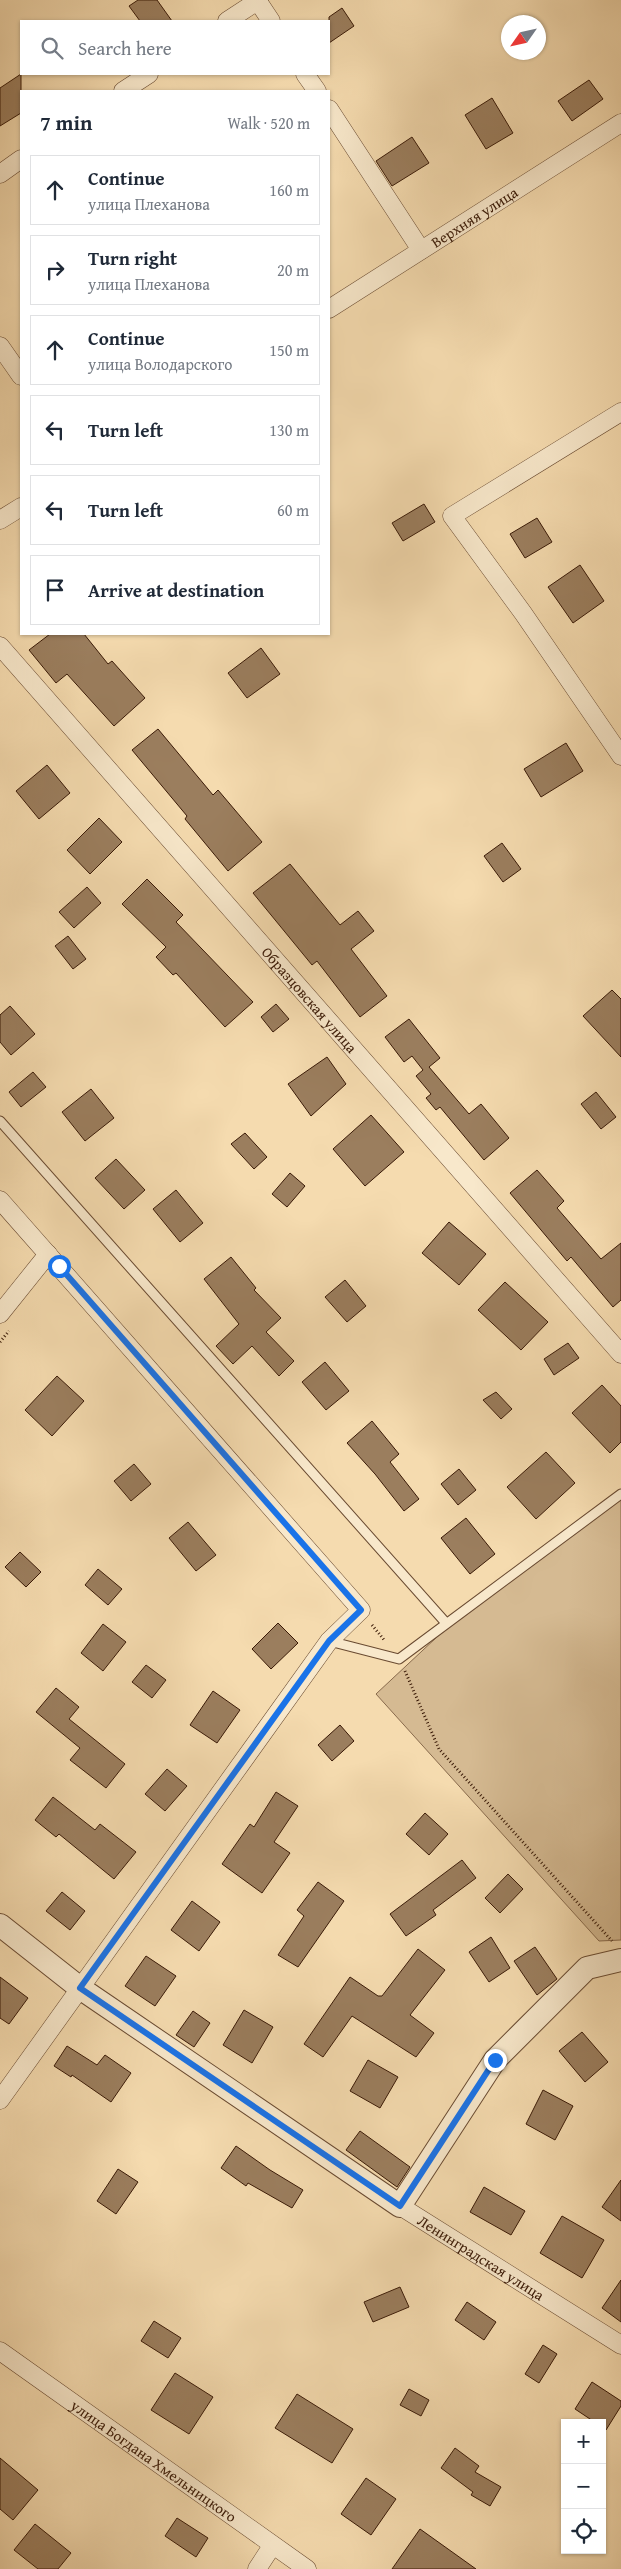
<!DOCTYPE html>
<meta charset="utf-8">
<style>
:root{--surface:#fff;--page:#f2f2f3;--text:#1f2937;--muted:#747a83;--line:#e0e1e3}
body{margin:0;font-family:"Gentium Book Plus",serif;background:var(--page);color:var(--text)}
.controls{position:absolute;right:15px;bottom:15px;display:grid;overflow:hidden;border-radius:0px;box-shadow:0 1px 4px #0004}
.controls button{width:45px;height:45px;display:grid;place-items:center;padding:0;border:0;border-bottom:1px solid var(--line);background:var(--surface);color:var(--text);font:25px sans-serif}
.compass{position:absolute;left:501px;top:15px;width:45px;height:45px;border-radius:50%;background:var(--surface);box-shadow:0 1px 4px #0004;rotate:236deg}
.stop{position:absolute;width:15px;height:15px;margin:-11px;border:4px solid #1a73e8;border-radius:50%;background:#fff}
.stop.end{background:#1a73e8;border-color:#fff;box-shadow:0 1px 5px #0008}
.list{margin:0;padding:0;list-style:none}
h2{display:flex;justify-content:space-between;align-items:center;height:65px;margin:0;padding:0 20px;font-size:21px}
h2 small{font-size:16px;font-weight:400;color:var(--muted)}
.list li{display:grid;grid-template-columns:32px 1fr auto;gap:15px;align-items:center;box-sizing:border-box;height:70px;margin:0 10px 10px;padding:0 10px;border:1px solid var(--line);border-radius:0px}
.list b{display:block;font-size:19px;white-space:nowrap}
.list p{margin:0;font-size:16px;white-space:nowrap;color:var(--muted)}
.list em{font-size:16px;font-style:normal;color:var(--muted)}
.icon{flex:none;width:28px;height:28px;fill:none;stroke:currentColor;stroke-width:2;stroke-linecap:round;stroke-linejoin:round}
.map{position:relative;flex:none;width:621px;height:2569px;overflow:hidden}
.search{position:absolute;background:var(--surface);box-shadow:0 1px 4px #0004;left:20px;top:20px;width:310px;height:55px;display:flex;align-items:center;gap:12px;box-sizing:border-box;padding:0 18px;border-radius:0px;color:var(--muted);font-size:19px}
.panel{position:absolute;background:var(--surface);box-shadow:0 1px 4px #0004;left:20px;top:90px;width:310px;height:545px;border-radius:0px}
.map>svg:first-child{display:block}
</style>
<div class="map">
<svg width="621" height="2569" viewBox="0 0 621 2569">
<rect width="100%" height="100%" fill="#f5dbaf"/>
<filter id="stains"><feTurbulence type="fractalNoise" baseFrequency=".004" numOctaves="4"/><feColorMatrix values="0 0 0 0 .2 0 0 0 0 .09 0 0 0 0 .02 0 0 0 .5 -.17"/></filter>
<radialGradient id="worn" r=".72"><stop offset=".6" stop-color="#630" stop-opacity="0"/><stop offset="1" stop-color="#630" stop-opacity=".3"/></radialGradient>
<!-- green -->
<polygon fill="#d5ba92" stroke="#886a4c" points="621,1492 621,1940 599,1941 376,1694 453,1622"/>
<!-- building -->
<g fill="#9b7e5e" stroke="#3a1a07">
<polygon points="138,0 157,0 172,21 140,21 129,6"/>
<polygon points="342,8 354,26 329,43 329,17"/>
<polygon points="21,74 21,113 0,126 0,88"/>
<polygon points="589,80 603,99 572,121 558,101"/>
<polygon points="492,98 513,133 486,149 465,115"/>
<polygon points="412,137 429,163 392,186 376,161"/>
<polygon points="424,504 435,522 403,541 392,523"/>
<polygon points="537,518 552,542 525,558 510,534"/>
<polygon points="580,565 604,601 573,623 548,587"/>
<polygon points="50,634 84,634 108,664 112,661 145,698 114,726 67,674 56,683 29,650"/>
<polygon points="261,648 280,674 247,698 228,673"/>
<polygon points="158,729 213,795 218,790 262,842 228,871 185,819 187,816 132,750"/>
<polygon points="566,743 583,771 541,797 524,769"/>
<polygon points="47,765 70,793 39,819 16,791"/>
<polygon points="99,818 122,842 90,874 67,850"/>
<polygon points="502,843 521,869 503,882 484,856"/>
<polygon points="290,864 340,925 358,911 374,931 351,949 387,996 360,1017 317,961 312,965 253,893"/>
<polygon points="147,879 183,915 176,922 253,1002 225,1027 176,973 173,975 156,957 166,947 122,904"/>
<polygon points="87,887 101,903 74,928 59,912"/>
<polygon points="68,936 86,959 73,969 55,946"/>
<polygon points="612,990 621,999 621,1057 583,1016"/>
<polygon points="276,1004 289,1019 273,1032 261,1017"/>
<polygon points="10,1006 35,1034 11,1055 0,1042 0,1015"/>
<polygon points="409,1019 440,1058 429,1067 469,1114 481,1104 509,1138 484,1160 440,1107 436,1110 426,1098 431,1094 416,1076 423,1070 412,1056 404,1062 385,1037"/>
<polygon points="327,1057 346,1084 311,1116 288,1084"/>
<polygon points="33,1072 46,1087 21,1107 9,1092"/>
<polygon points="91,1089 114,1118 85,1141 62,1112"/>
<polygon points="596,1092 616,1117 601,1129 581,1104"/>
<polygon points="371,1115 404,1152 365,1186 333,1149"/>
<polygon points="245,1133 267,1157 254,1169 231,1144"/>
<polygon points="116,1159 145,1190 124,1209 95,1178"/>
<polygon points="537,1170 564,1201 557,1208 601,1259 621,1243 621,1300 613,1307 571,1257 567,1261 510,1193"/>
<polygon points="290,1173 305,1186 287,1207 272,1194"/>
<polygon points="176,1190 203,1223 180,1242 153,1209"/>
<polygon points="449,1222 486,1254 459,1285 422,1253"/>
<polygon points="231,1257 256,1288 254,1290 281,1318 266,1332 294,1361 279,1376 252,1346 233,1364 216,1346 239,1324 204,1279"/>
<polygon points="345,1280 366,1306 347,1322 325,1297"/>
<polygon points="505,1282 548,1322 521,1350 478,1310"/>
<polygon points="568,1343 579,1358 554,1375 544,1359"/>
<polygon points="325,1362 349,1391 326,1410 302,1382"/>
<polygon points="57,1376 84,1401 52,1436 25,1410"/>
<polygon points="602,1385 621,1406 621,1442 610,1453 572,1413"/>
<polygon points="496,1392 512,1409 501,1419 483,1400"/>
<polygon points="372,1421 399,1454 390,1462 419,1499 404,1511 375,1474 347,1443"/>
<polygon points="546,1452 575,1483 536,1519 507,1487"/>
<polygon points="134,1464 151,1484 131,1501 114,1481"/>
<polygon points="459,1469 476,1490 458,1505 441,1484"/>
<polygon points="466,1518 495,1554 470,1574 441,1538"/>
<polygon points="188,1522 216,1555 196,1571 169,1538"/>
<polygon points="20,1552 41,1572 26,1587 5,1567"/>
<polygon points="98,1569 122,1589 108,1605 85,1585"/>
<polygon points="278,1623 298,1643 271,1669 252,1649"/>
<polygon points="103,1624 126,1642 103,1671 81,1653"/>
<polygon points="146,1665 166,1680 152,1698 132,1682"/>
<polygon points="56,1688 79,1707 69,1719 125,1764 106,1788 70,1760 80,1748 36,1712"/>
<polygon points="213,1691 240,1710 217,1743 190,1725"/>
<polygon points="340,1725 354,1741 332,1761 318,1745"/>
<polygon points="167,1769 187,1786 165,1811 145,1794"/>
<polygon points="276,1792 298,1806 274,1842 290,1853 262,1893 222,1864 250,1824 254,1827"/>
<polygon points="53,1797 95,1830 100,1824 136,1852 114,1879 59,1834 56,1837 35,1820"/>
<polygon points="425,1813 448,1834 429,1855 406,1834"/>
<polygon points="462,1860 476,1878 433,1910 436,1915 406,1936 390,1914"/>
<polygon points="508,1874 523,1889 500,1913 485,1898"/>
<polygon points="318,1882 344,1901 298,1967 278,1955 304,1916 297,1910"/>
<polygon points="62,1892 85,1911 70,1930 46,1911"/>
<polygon points="192,1901 220,1922 199,1951 171,1930"/>
<polygon points="491,1937 510,1968 489,1982 469,1952"/>
<polygon points="535,1947 557,1979 537,1995 514,1961"/>
<polygon points="418,1949 445,1970 410,2015 434,2033 416,2057 352,2016 323,2057 304,2044 350,1977 378,1996 382,1996"/>
<polygon points="146,1956 176,1976 155,2006 125,1986"/>
<polygon points="0,1977 28,1998 9,2024 0,2018"/>
<polygon points="244,2010 273,2027 252,2063 223,2045"/>
<polygon points="193,2011 210,2023 194,2047 176,2035"/>
<polygon points="582,2032 608,2062 585,2082 559,2051"/>
<polygon points="67,2046 97,2065 105,2055 131,2073 111,2102 72,2075 71,2077 54,2066"/>
<polygon points="368,2060 398,2077 380,2108 350,2091"/>
<polygon points="543,2090 573,2106 555,2140 526,2124"/>
<polygon points="360,2131 410,2167 397,2187 346,2150"/>
<polygon points="236,2146 270,2170 303,2190 292,2208 248,2183 246,2186 221,2168"/>
<polygon points="118,2169 138,2182 116,2214 97,2201"/>
<polygon points="621,2180 621,2221 602,2207"/>
<polygon points="484,2187 525,2211 511,2235 470,2212"/>
<polygon points="562,2216 604,2240 582,2278 540,2253"/>
<polygon points="621,2280 621,2322 602,2308"/>
<polygon points="400,2287 409,2307 373,2322 364,2302"/>
<polygon points="467,2302 496,2322 484,2340 455,2320"/>
<polygon points="154,2321 181,2338 168,2358 141,2341"/>
<polygon points="543,2345 557,2354 539,2383 525,2374"/>
<polygon points="175,2373 213,2397 189,2434 151,2410"/>
<polygon points="592,2382 621,2401 621,2406 606,2430 602,2427 602,2423 596,2423 575,2409"/>
<polygon points="409,2389 429,2400 421,2416 400,2405"/>
<polygon points="297,2394 353,2429 332,2463 275,2428"/>
<polygon points="455,2448 479,2466 475,2472 501,2487 490,2506 471,2495 473,2492 441,2468"/>
<polygon points="0,2458 38,2490 13,2520 0,2509"/>
<polygon points="366,2478 396,2499 371,2535 341,2514"/>
<polygon points="177,2518 208,2538 196,2557 165,2536"/>
<polygon points="35,2524 71,2553 58,2569 38,2569 14,2550"/>
<polygon points="420,2529 476,2569 392,2569"/>
</g>
<g fill="none" stroke-linecap="round" stroke-linejoin="round">
<!-- service casing -->
<g stroke="#694a31" stroke-width="11">
<g id="service">
<polyline points="0,1121 446,1623"/>
<polyline points="329,1641 399,1659 621,1494"/>
</g>
</g>
<!-- minor casing -->
<g stroke="#694a31" stroke-width="19">
<g id="minor">
<polyline points="257,0 271,21"/>
<polyline points="227,21 259,0"/>
<polyline points="305,74 317,91"/>
<polyline points="123,91 149,74"/>
<polyline points="329,109 421,250"/>
<polyline points="0,174 21,159"/>
<path id="s1" d="M329 309 621 123"/>
<polyline points="0,346 21,376"/>
<polyline points="621,412 452,516 523,613 621,756"/>
<polyline points="0,520 21,507"/>
<path id="s2" d="M0 646 621 1354"/>
<polyline points="0,1200 361,1610 329,1641 0,2100"/>
<polyline points="0,1314 48,1254"/>
<path id="s3" d="M400 2206 621 2345"/>
<path id="s4" d="M0 2351 307 2569"/>
<polyline points="257,2569 272,2546"/>
</g>
</g>
<!-- tertiary casing -->
<g stroke="#694a31" stroke-width="24">
<polyline id="tertiary" points="0,1925 80,1988 400,2206 495,2060 587,1968 621,1960"/>
</g>
<!-- path -->
<g stroke="#3a1a07" stroke-width="3" stroke-dasharray="1 2.5" stroke-linecap="butt">
<polyline points="0,1342 9,1331"/>
<polyline points="372,1625 385,1641"/>
<polyline points="405,1671 439,1749 612,1941"/>
</g>
<!-- service -->
<use href="#service" stroke="#f8e8cb" stroke-width="9"/>
<!-- minor -->
<use href="#minor" stroke="#f8e8cb" stroke-width="18"/>
<!-- tertiary -->
<use href="#tertiary" stroke="#f8e8cb" stroke-width="22"/>
</g>
<g fill="none" stroke-linecap="round" stroke-linejoin="round">
<!-- route -->
<polyline stroke="#1a73e8" stroke-width="6" points="59,1266 361,1610 329,1641 80,1988 400,2206 495,2060"/>
</g>
<g text-anchor="middle" dominant-baseline="central" stroke-width="4.5" stroke-linejoin="round" paint-order="stroke">
<!-- street labels -->
<g font-size="15" fill="#3a1a07" stroke="#f8e8cb">
<text stroke="none"><textPath href="#s1" startOffset="172">Верхняя улица</textPath></text>
<text stroke="none"><textPath href="#s2" startOffset="470">Образцовская улица</textPath></text>
<text stroke="none"><textPath href="#s3" startOffset="96">Ленинградская улица</textPath></text>
<text stroke="none"><textPath href="#s4" startOffset="189">улица Богдана Хмельницкого</textPath></text>
</g>
</g>
<rect width="100%" height="100%" filter="url(#stains)"/>
<rect width="100%" height="100%" fill="url(#worn)"/>
</svg>
<div class="controls">
<button>+</button>
<button>−</button>
<button><svg class="icon" aria-label="locate" viewBox="0 0 24 24"><circle cx="12" cy="12" r="6"/><path d="M12 2v4M12 18v4M2 12h4M18 12h4"/></svg></button>
</div>
<svg class="compass" viewBox="-18 -18 36 36"><path d="M0-13l5 13h-10z" fill="#e53935"/><path d="M0 13l5-13h-10z" fill="#747a83"/></svg>
<div class="stop" style="left:59px;top:1266px"></div>
<div class="stop end" style="left:495px;top:2060px"></div>
<div class="search"><svg class="icon" aria-label="search" viewBox="0 0 24 24"><circle cx="10" cy="10" r="6"/><path d="M15 15l6 6"/></svg>Search here</div>
<section class="panel">
<h2>7 min<small>Walk · 520 m</small></h2>
<ul class="list">
<li><svg class="icon" aria-label="ahead" viewBox="0 0 24 24"><path d="M12 20V5M6 11l6-6 6 6"/></svg><div><b>Continue</b><p>улица Плеханова</p></div><em>160 m</em></li>
<li><svg class="icon" aria-label="right" viewBox="0 0 24 24"><path d="M7 20v-9h11M14 6l5 5-5 5"/></svg><div><b>Turn right</b><p>улица Плеханова</p></div><em>20 m</em></li>
<li><svg class="icon" aria-label="ahead" viewBox="0 0 24 24"><path d="M12 20V5M6 11l6-6 6 6"/></svg><div><b>Continue</b><p>улица Володарского</p></div><em>150 m</em></li>
<li><svg class="icon" aria-label="left" viewBox="0 0 24 24"><path d="M17 20v-9H6M10 6l-5 5 5 5"/></svg><div><b>Turn left</b></div><em>130 m</em></li>
<li><svg class="icon" aria-label="left" viewBox="0 0 24 24"><path d="M17 20v-9H6M10 6l-5 5 5 5"/></svg><div><b>Turn left</b></div><em>60 m</em></li>
<li><svg class="icon" aria-label="arrive" viewBox="0 0 24 24"><path d="M6 21V4h12l-3 4 3 4H6"/></svg><div><b>Arrive at destination</b></div></li>
</ul>
</section>
</div>
